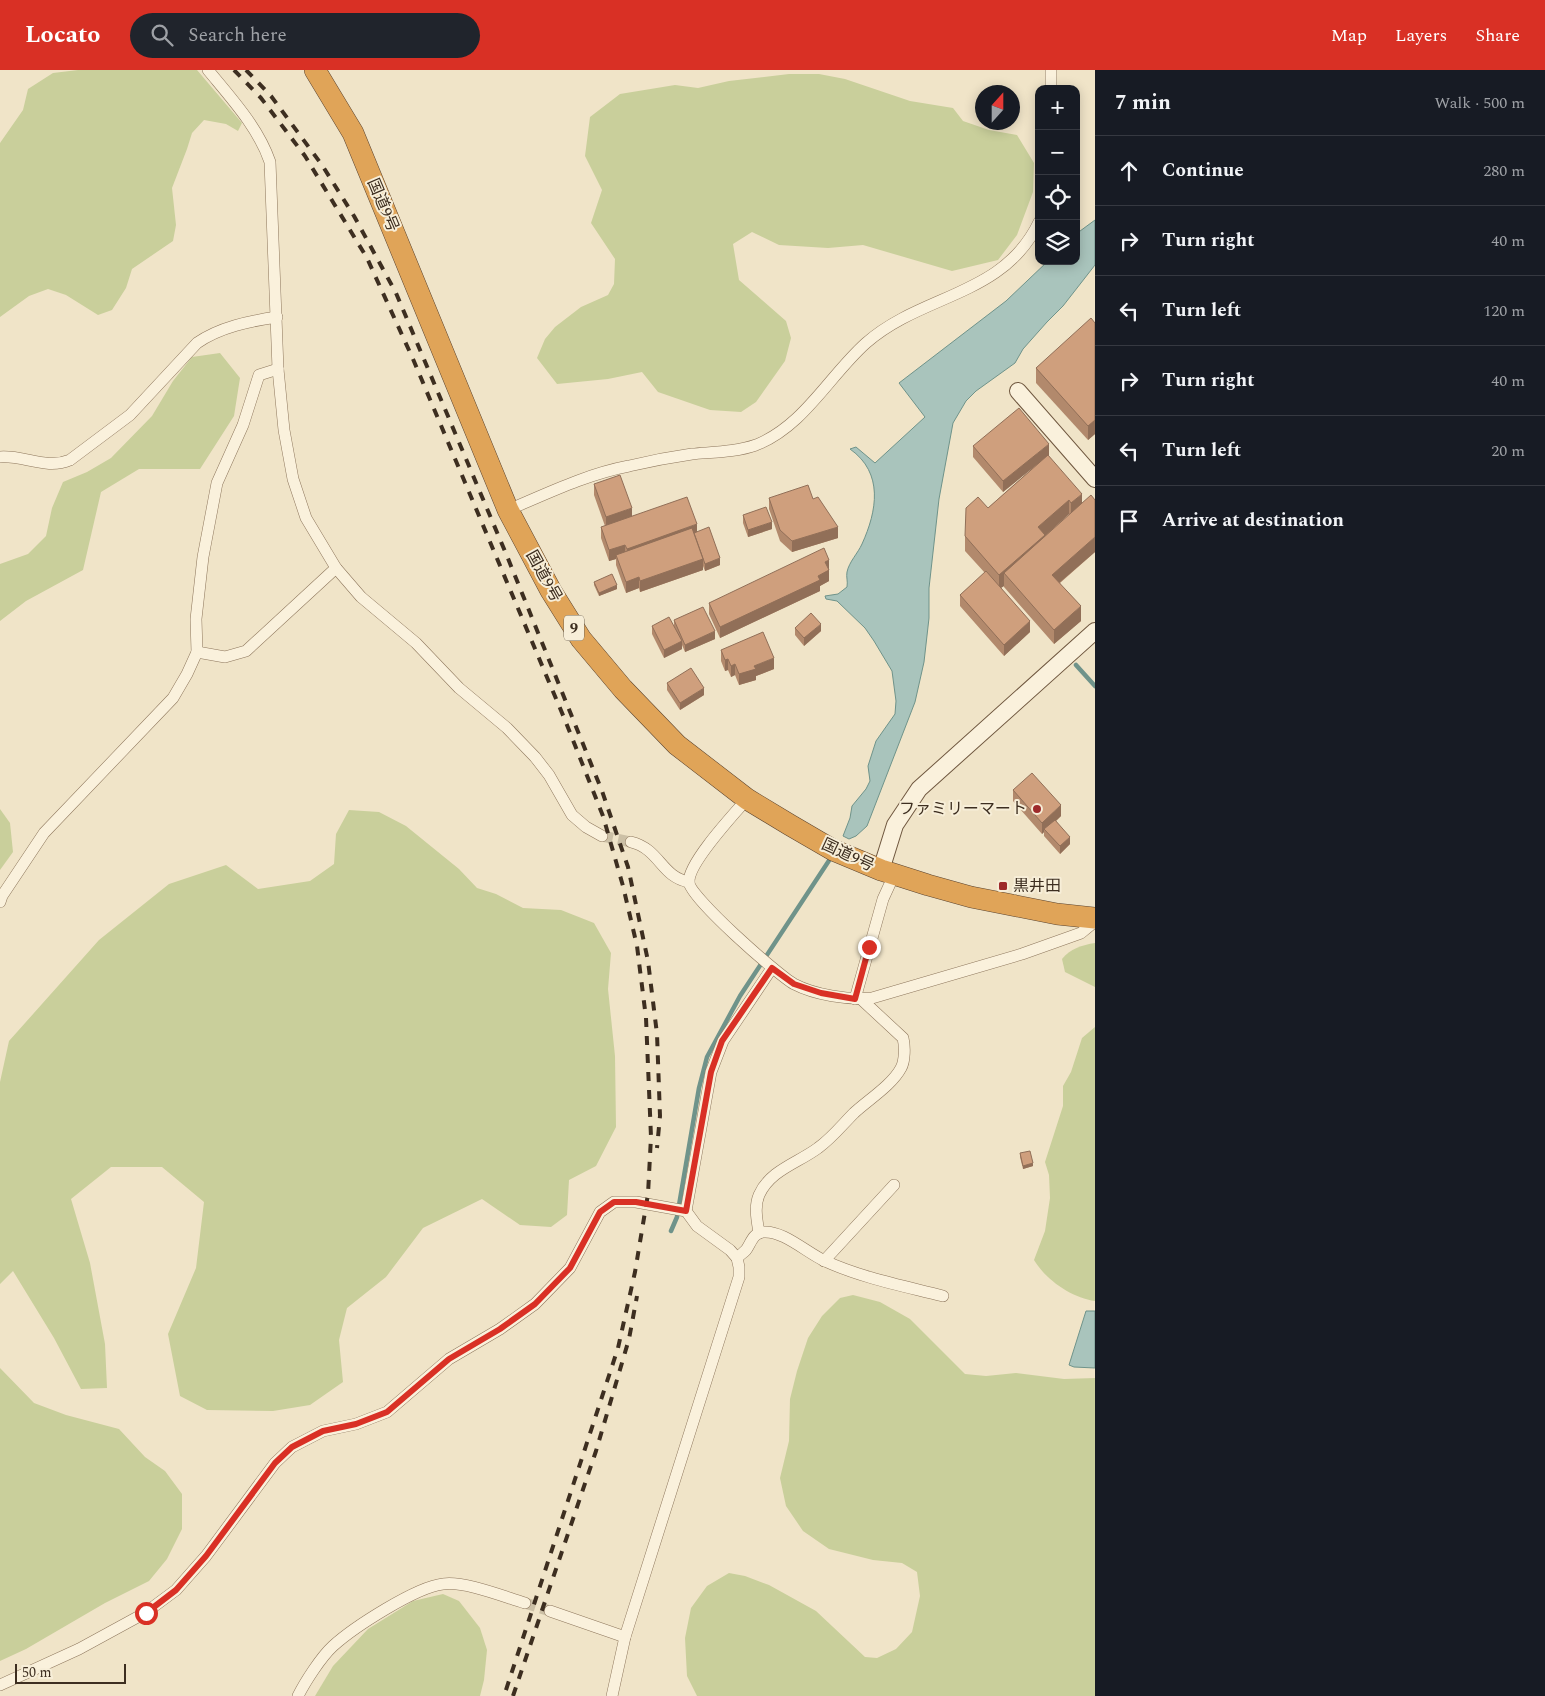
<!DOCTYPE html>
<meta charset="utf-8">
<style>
:root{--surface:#171b24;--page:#20242c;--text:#f1f3f6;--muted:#9ea1a6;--line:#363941;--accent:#d93025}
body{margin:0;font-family:Spectral,"Noto Sans JP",serif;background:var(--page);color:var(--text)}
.controls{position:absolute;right:15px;top:15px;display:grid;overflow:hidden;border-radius:10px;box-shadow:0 2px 12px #0003}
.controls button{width:45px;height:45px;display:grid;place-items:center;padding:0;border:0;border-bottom:1px solid var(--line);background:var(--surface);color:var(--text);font:25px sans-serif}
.compass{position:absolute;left:975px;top:15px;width:45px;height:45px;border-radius:50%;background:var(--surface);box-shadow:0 2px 12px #0003;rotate:21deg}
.scale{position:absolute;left:15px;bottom:12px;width:111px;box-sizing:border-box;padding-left:5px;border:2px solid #3d2e20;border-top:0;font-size:14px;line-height:18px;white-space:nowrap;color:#3d2e20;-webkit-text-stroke:4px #f7eed8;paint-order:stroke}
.stop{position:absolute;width:15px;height:15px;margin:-11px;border:4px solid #d93025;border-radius:50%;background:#fff}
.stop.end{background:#d93025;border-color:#fff;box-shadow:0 1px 5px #0008}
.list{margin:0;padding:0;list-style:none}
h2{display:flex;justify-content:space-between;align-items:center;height:65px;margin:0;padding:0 20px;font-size:21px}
h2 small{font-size:16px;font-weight:400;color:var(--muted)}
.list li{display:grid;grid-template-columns:32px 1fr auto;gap:15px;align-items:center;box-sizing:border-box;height:70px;padding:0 20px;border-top:1px solid var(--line)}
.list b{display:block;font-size:19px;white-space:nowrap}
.list em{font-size:16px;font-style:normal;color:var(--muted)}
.icon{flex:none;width:28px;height:28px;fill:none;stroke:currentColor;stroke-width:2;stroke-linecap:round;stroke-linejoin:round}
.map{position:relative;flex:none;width:1095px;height:1626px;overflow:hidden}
header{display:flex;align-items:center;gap:30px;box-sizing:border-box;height:70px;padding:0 25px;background:var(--accent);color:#fff}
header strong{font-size:24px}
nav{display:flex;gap:28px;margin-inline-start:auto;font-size:18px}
.search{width:350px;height:45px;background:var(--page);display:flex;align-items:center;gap:12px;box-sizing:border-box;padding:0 18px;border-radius:28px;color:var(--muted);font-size:19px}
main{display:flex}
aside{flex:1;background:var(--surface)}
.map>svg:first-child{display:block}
</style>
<header>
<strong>Locato</strong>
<div class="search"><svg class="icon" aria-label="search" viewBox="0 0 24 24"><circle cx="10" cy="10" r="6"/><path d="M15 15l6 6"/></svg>Search here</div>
<nav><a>Map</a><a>Layers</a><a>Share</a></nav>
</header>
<main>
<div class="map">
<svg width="1095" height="1626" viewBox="0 0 1095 1626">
<rect width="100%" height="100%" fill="#f0e4c8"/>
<!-- green -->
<g fill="#c9cf9b">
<polygon points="78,0 197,0 242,53 238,61 226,54 204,50 192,63 187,79 172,118 176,155 173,171 132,199 126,218 112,240 98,245 66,225 48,219 29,226 0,247 0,73 23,40 28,19 53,3"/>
<polygon points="789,4 819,4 845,9 910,31 953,38 963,51 989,60 1017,65 1034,93 1033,122 1017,165 998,190 952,201 863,175 828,178 779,175 752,162 733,174 739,210 786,251 791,268 785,291 756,332 741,342 710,340 658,322 642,302 608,309 557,314 537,288 545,269 555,257 581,237 608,225 614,214 615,189 591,153 602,120 585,86 590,47 620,24 675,15 698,18 729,11"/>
<polygon points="220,283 240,308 234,346 200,399 139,399 101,422 83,500 26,531 0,551 0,494 28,484 46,466 52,438 63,412 87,402 111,388 152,346 173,311 192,287"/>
<polygon points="0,739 10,753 13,782 0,800"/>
<polygon points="349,740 379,742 406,756 459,799 477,818 496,824 523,838 561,840 594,853 611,883 608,919 615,986 616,1057 596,1096 569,1110 567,1145 551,1157 520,1155 482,1129 423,1158 386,1207 347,1238 339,1270 343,1312 310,1335 273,1341 207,1340 180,1326 168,1264 196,1198 204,1132 162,1097 111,1097 71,1129 90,1193 105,1274 107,1318 81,1319 54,1268 13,1201 0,1214 0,1012 9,971 99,870 169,814 226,795 258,819 310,811 334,794 336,764"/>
<path d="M1095 873V917L1065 902 1062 889C1070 879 1082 875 1095 873Z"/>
<path d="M1095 957V1231C1072 1228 1046 1210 1034 1190L1045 1161 1050 1128 1049 1105 1045 1092 1063 1036V1016L1071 1002 1082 968Z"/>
<polygon points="853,1225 880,1232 910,1249 965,1304 986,1306 1016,1303 1064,1309 1095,1308 1095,1626 697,1626 687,1606 685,1568 691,1538 707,1516 729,1503 745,1506 769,1515 816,1541 865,1587 877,1588 896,1579 912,1562 920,1526 917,1502 902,1493 873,1490 829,1479 803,1461 786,1436 780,1408 789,1371 790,1329 797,1301 808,1268 822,1246 840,1228"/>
<polygon points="0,1298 34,1333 66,1345 119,1359 145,1387 165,1401 182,1424 182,1459 167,1489 149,1511 105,1533 26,1579 0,1591"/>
<polygon points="443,1524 459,1531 480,1558 487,1580 484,1610 480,1626 315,1626 333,1596 368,1559 413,1531"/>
</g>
<!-- water -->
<g fill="#a9c4bc" stroke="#6f938a">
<path d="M1095 150V195L1063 236 1047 252 1023 279 1015 293 976 321 966 331 953 353 939 429 929 518V548L924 592 915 632 867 756 856 766 849 769 843 766 850 748 852 736 866 719 870 711 868 696 876 671 895 644 896 631 892 601 874 571 865 558 837 531 826 529 825 526 838 524 847 517C848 511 846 507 847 502 849 492 858 483 862 474 877 441 884 403 850 379L856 377 875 393 925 347 899 313 1006 231 1048 191H1076V164Z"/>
<polygon points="1086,1241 1095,1241 1095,1298 1074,1297 1069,1295"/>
</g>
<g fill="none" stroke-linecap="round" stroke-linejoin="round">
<!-- stream -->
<g stroke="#6f938a" stroke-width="4.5">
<polyline points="1076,595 1095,616"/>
<polyline points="671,1161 677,1147 699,1018 707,987 740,926 832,786"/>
</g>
<!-- street-tunnel -->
<g stroke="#ccc0a6" stroke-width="11" stroke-dasharray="11 5.5" stroke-linecap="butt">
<polyline points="602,766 631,772"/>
<polyline points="525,1533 550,1541"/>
</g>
<!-- street casing -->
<g stroke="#8d765c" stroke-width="12">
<g id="street">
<path d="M208 0C231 28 258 57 270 92L278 299 284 360 293 409 306 448 336 498 361 527 416 573 459 618 507 658 535 687 549 705 572 745 586 757 602 766"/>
<polyline points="1051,19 1051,0"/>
<path d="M0 387C24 385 46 400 70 390L130 345 197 273C220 257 250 251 277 247"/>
<path d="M508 440C548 423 587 404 629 396 650 391 671 387 692 384 714 382 736 382 756 375 804 356 829 306 866 273 923 223 1003 227 1039 152"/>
<polyline points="197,582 225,587 246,581 336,498"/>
<path d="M747 729C734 744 688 793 689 812 689 827 778 905 794 914 815 925 848 930 872 928L1022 884 1081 863 1093 853 1095 848"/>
<path d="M631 772C660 779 661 807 689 812"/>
<polyline points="0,832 2,826 44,763 173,628 187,604 197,582 196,549 203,487 217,413 243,355 259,305 278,299"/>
<polyline points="855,929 883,829 894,805"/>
<polyline points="686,1141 711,1002 723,971 772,898"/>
<path d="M759 1163C757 1150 754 1137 759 1125 770 1100 798 1093 818 1078 832 1068 842 1055 854 1043 868 1030 892 1015 901 998 905 991 905 976 903 968L861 929"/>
<path d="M737 1188C740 1185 743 1183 746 1180 751 1173 753 1163 763 1162 783 1160 807 1183 825 1191 862 1208 904 1216 943 1226"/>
<polyline points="824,1191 894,1115"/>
<polyline points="550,1541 625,1567"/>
<polyline points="0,1615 79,1579 145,1543 176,1520 206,1486 275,1393 292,1377 323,1361 356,1354 387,1342 449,1289 500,1259 535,1234 570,1198 600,1142 614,1132 636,1132 686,1141 697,1156 730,1180 737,1188 739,1197 739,1207 625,1567 612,1626"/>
<path d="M298 1626C305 1612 321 1587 333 1576 354 1557 416 1517 443 1514 465 1511 502 1526 525 1533"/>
</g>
</g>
<!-- secondary casing -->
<g stroke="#6f573f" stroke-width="18">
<g id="secondary">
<polyline points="1018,321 1095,409"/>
<polyline points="881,800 895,755 919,719 1095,561"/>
</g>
</g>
<!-- highway casing -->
<g stroke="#5b4430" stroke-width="22">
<polyline id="highway" points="315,0 353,63 508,440 551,521 581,569 623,619 677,675 747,729 790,755 833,780 881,800 928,815 971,827 1057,844 1095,848"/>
</g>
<!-- street -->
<use href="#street" stroke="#faf1dc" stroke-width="11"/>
<!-- secondary -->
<use href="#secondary" stroke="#faf1dc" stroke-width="16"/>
<!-- highway -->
<use href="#highway" stroke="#e0a458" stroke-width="21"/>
<!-- rail -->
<g stroke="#3d2e20" stroke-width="4" stroke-dasharray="9 9" stroke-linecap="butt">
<polyline points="234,0 261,28 305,86 367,188 413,289 565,650 603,746 623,816 637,876 646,948 651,1067 648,1124 635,1202 618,1278 504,1626"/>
<polyline points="246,0 271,26 322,95 354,146 396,223 507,486 602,721 628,797 648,891 657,964 660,1046 657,1078"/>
<polyline points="513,1626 596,1381 629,1269 637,1226"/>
</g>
</g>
<!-- wall -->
<g fill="#b2896c" fill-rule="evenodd">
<polygon points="1095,253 1095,364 1088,370 1036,313 1036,298"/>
<path d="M973 376 1049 385H1048L1082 433 1095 482 1060 513 1081 551 1054 574 1004 517V516L1001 518 1030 562 1004 586 960 536V525L985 503 965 481V466L988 438 1042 390 1003 422 973 387ZM1069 444V445L1045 466Z"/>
<polygon points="594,414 632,446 697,462 720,495 705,501 703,496 703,500 640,522 639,518 626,523 616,495 616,489 609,491 601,468 601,457 605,456 594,425"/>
<polygon points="769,428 813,429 838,468 792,482 780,471 769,439"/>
<polygon points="743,445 772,459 748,467 743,453"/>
<polygon points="829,490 829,511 820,516 820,521 720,568 709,544 709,533"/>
<polygon points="594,512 617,519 599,526 594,515"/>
<polygon points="674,550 715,569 685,582 682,575 682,579 664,588 652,564 652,556 674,556"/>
<polygon points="795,558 821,561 804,576 795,565"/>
<polygon points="721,580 774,599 756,606 756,610 739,615 735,605 731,607 728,600 725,601 721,591"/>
<polygon points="667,613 704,625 680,640 667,620"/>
<polygon points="1013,720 1061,746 1056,751 1070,774 1060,784 1044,766 1044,762 1042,764 1013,731"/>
<polygon points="1020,1083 1033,1096 1023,1099 1020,1087"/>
</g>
<!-- shaded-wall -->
<g fill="#916f58">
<polygon points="1095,350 1095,364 1088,370 1088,356"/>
<polygon points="1049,374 1049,385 1003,422 1003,411"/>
<polygon points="1082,424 1082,438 1071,448 1071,433"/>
<polygon points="1069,430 1069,444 1045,466 1045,479 1004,503 1004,516 999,519 999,505 1038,457"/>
<polygon points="632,438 632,449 606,458 606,447"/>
<polygon points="772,452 772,459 748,467 748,460"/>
<polygon points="697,454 697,465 627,490 627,479"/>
<polygon points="838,457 838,468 792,482 792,471"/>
<polygon points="1095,467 1095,482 1052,519 1052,505"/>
<polygon points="625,475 625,486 616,485 616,489 609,491 609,480"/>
<polygon points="720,488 720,495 705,501 705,494"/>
<polygon points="703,489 703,500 640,522 640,511"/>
<polygon points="829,490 829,511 820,516 820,521 720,568 720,557 818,506 825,492"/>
<polygon points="639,507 639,518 626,523 626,512"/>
<polygon points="617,515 617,519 599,526 599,523"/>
<polygon points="1081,536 1081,551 1054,574 1054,560"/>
<polygon points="1030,551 1030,562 1004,586 1004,575"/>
<polygon points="821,554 821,561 804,576 804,568"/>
<polygon points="715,561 715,569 685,582 685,575"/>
<polygon points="682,571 682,579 664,588 664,580"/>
<polygon points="774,588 774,599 756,606 756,610 739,615 739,604 754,596"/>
<polygon points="728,589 728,600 725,601 725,590"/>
<polygon points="735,594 735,605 731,607 731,596"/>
<polygon points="704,618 704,625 680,640 680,633"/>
<polygon points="1061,735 1061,746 1046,760 1044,759 1044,762 1042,764 1042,753"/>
<polygon points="1070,767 1070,774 1060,784 1060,776"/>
<polygon points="1033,1093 1033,1096 1023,1099 1023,1096"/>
</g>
<!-- building -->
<g fill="#cf9f7d" stroke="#916f58">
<polygon points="1091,248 1095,253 1095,350 1088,356 1036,298"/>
<polygon points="1019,338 1049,374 1003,411 973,376"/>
<polygon points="1048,385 1082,424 1071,433 1069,430 1038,457 1045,465 999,505 965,466 966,438 978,427 988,438"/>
<polygon points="620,405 632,438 606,447 594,414"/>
<polygon points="808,415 813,429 818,427 838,457 792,471 780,460 769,428"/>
<polygon points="1091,425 1095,430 1095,467 1052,505 1081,536 1054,560 1004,503"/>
<polygon points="687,427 697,454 627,479 625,475 609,480 601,457"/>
<polygon points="766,437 772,452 748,460 743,445"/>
<polygon points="709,457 720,488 705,494 694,463"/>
<polygon points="692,458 703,489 640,511 639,507 626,512 616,485"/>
<polygon points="824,478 829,490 825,492 829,500 818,506 820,510 720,557 709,533"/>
<polygon points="986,501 1030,551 1004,575 960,525"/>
<polygon points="612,504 617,515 599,523 594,512"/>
<polygon points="703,537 715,561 685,575 674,550"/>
<polygon points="811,543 821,554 804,568 795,558"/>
<polygon points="669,547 682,571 664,580 652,556"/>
<polygon points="763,562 774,588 754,596 756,599 739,604 735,594 731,596 728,589 725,590 721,580"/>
<polygon points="691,598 704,618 680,633 667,613"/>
<polygon points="1032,703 1061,735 1042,753 1013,720"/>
<polygon points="1055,750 1070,767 1060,776 1044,759"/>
<polygon points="1030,1081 1033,1093 1023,1096 1020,1083"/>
</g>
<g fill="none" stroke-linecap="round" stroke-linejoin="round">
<!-- route -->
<polyline stroke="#d93025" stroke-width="6" points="146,1543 176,1520 206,1486 275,1393 292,1377 323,1361 356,1354 387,1342 449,1289 500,1259 535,1234 570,1198 600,1142 614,1132 636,1132 686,1141 711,1002 722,971 772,898 794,914 821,923 855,929 869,877"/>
</g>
<!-- markers -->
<g fill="#9e2a2b" stroke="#f7eed8" stroke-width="2">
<circle cx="1037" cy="739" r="5"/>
<rect x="998" y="811" width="10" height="10" rx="2.5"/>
</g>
<g text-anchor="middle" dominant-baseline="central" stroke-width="4" stroke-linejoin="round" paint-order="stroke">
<!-- shield labels -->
<rect fill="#f7eed8" stroke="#756857" stroke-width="1" x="564" y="545.5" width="20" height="25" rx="4"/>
<g font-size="15" font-weight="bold" fill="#3d2e20">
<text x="574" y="558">9</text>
</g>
<!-- street labels -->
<g font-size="16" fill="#3d2e20" stroke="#f7eed8">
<text transform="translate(383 135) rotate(67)">国道9号</text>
<text transform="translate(544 506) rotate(61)">国道9号</text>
<text transform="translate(848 785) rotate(25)">国道9号</text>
</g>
<!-- poi labels -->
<g font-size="16" fill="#3d2e20" stroke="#f7eed8" text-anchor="end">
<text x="1027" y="739">ファミリーマート</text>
<text x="1013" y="816" text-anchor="start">黒井田</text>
</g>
</g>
</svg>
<div class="controls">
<button>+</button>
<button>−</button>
<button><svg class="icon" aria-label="locate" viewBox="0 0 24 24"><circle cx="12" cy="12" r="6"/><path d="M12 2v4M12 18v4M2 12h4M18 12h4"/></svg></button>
<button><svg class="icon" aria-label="layers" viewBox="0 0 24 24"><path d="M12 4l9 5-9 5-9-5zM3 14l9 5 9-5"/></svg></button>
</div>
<svg class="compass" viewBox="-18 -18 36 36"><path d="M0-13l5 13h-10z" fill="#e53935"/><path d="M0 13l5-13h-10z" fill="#9ea1a6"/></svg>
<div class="scale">50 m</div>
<div class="stop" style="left:146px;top:1543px"></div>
<div class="stop end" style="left:869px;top:877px"></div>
</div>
<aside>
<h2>7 min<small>Walk · 500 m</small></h2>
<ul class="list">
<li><svg class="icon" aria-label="ahead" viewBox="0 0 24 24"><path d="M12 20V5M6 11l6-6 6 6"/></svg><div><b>Continue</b></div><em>280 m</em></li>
<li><svg class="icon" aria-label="right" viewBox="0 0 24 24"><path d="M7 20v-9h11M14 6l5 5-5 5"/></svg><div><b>Turn right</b></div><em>40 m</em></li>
<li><svg class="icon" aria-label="left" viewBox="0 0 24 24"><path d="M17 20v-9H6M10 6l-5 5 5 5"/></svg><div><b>Turn left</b></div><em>120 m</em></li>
<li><svg class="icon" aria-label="right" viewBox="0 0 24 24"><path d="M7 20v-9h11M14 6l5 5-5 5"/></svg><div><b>Turn right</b></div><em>40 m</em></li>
<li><svg class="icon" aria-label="left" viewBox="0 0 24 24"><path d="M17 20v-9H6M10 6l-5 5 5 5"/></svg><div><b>Turn left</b></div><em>20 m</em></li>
<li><svg class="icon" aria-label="arrive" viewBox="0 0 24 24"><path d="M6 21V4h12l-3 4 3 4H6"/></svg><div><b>Arrive at destination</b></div></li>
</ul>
</aside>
</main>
